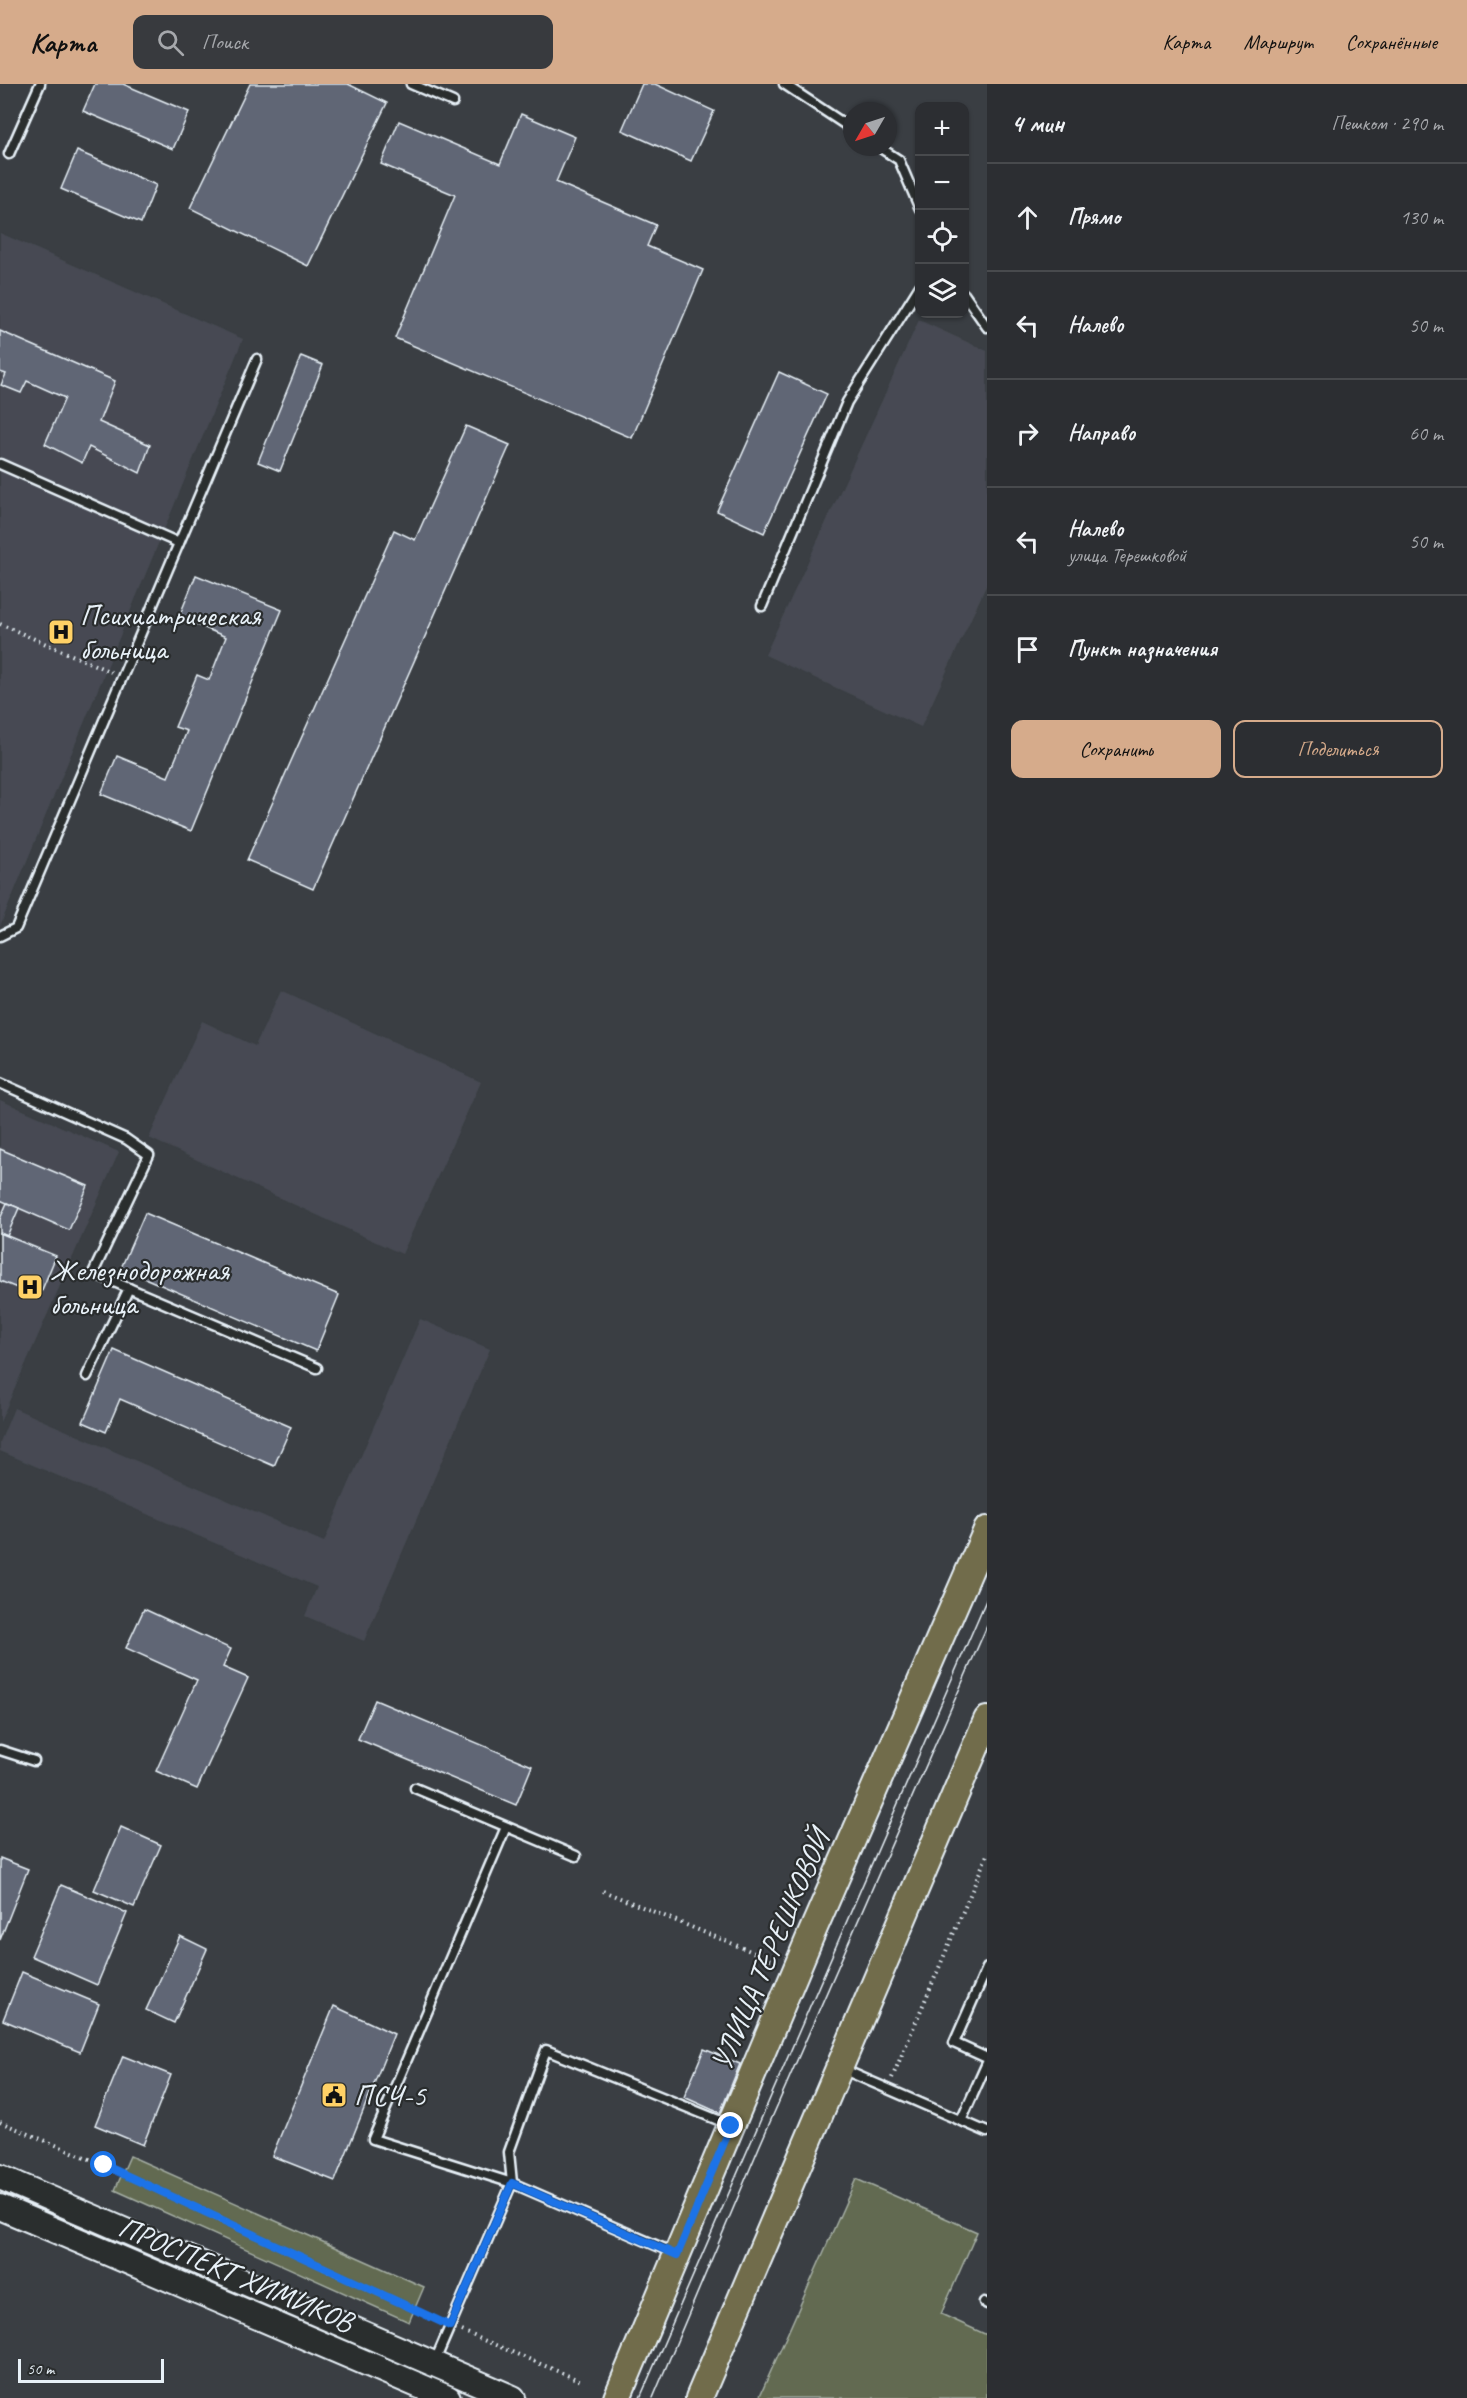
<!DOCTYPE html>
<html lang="ru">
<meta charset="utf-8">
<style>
:root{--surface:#2c2e32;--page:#383a3e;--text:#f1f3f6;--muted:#a6a8ac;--line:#484a4d;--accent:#d6ab8b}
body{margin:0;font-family:Caveat,sans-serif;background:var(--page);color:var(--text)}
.controls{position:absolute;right:18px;top:18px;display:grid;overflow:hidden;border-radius:12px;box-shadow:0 2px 4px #0004}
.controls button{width:54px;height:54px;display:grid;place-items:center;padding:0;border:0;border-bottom:2px solid var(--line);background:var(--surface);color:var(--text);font:30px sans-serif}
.compass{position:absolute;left:843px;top:18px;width:54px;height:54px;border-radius:50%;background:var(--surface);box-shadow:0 2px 4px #0004;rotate:231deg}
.scale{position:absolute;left:18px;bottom:15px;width:146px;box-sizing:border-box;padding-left:6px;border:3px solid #e8f1f8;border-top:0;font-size:16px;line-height:21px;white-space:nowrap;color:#e8f1f8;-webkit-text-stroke:4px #2a2d2e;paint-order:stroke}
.stop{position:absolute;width:18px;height:18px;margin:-14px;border:4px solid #1a73e8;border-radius:50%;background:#fff}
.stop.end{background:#1a73e8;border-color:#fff;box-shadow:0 2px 6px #0008}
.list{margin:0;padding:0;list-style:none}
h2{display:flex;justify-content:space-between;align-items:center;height:78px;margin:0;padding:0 24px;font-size:26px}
h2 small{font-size:20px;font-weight:400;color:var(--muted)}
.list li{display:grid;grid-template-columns:39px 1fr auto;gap:18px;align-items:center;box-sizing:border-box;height:108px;padding:0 24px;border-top:2px solid var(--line)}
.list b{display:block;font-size:22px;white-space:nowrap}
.list p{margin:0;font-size:20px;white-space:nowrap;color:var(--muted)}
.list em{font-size:20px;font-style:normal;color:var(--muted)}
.actions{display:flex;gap:12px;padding:18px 24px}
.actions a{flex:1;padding:14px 0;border:2px solid var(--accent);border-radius:12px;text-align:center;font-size:21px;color:var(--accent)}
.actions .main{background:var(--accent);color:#111}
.icon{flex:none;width:33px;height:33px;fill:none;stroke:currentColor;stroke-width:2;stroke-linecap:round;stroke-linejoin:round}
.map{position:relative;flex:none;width:987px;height:2314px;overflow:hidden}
header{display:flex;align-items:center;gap:36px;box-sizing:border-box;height:84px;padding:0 30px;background:var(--accent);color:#111}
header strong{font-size:28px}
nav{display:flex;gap:33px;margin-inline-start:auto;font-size:21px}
.search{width:420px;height:54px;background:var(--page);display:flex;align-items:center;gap:15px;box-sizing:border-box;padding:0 21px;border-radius:12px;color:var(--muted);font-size:22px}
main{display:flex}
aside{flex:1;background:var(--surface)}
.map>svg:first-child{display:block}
</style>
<header>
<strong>Карта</strong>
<div class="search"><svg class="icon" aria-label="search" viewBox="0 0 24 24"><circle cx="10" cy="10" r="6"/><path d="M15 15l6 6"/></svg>Поиск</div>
<nav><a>Карта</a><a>Маршрут</a><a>Сохранённые</a></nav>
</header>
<main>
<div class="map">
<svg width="987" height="2314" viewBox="0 0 987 2314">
<rect width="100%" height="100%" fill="#3a3e43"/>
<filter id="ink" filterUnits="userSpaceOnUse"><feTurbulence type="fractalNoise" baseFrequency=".0167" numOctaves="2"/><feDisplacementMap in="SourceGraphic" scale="12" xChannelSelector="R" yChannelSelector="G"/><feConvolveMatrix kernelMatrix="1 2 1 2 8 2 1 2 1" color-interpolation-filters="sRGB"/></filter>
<g filter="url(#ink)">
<!-- built -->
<g fill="#464a52">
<polygon points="0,149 243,255 0,842"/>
<polygon points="919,236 987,267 987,500 921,643 765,571"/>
<polygon points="281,906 481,998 402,1170 149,1054 202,937 255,962"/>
<polygon points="0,1016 119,1068 0,1338"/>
<polygon points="420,1235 490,1265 364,1557 305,1532 317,1503 0,1367 0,1358 14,1324 324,1458"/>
</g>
<!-- green -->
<g fill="#626b51" stroke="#a5aea4" stroke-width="1.5">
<polygon points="130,2072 424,2203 409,2238 115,2106"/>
<polygon points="856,2095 977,2148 941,2230 987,2251 987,2314 759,2314"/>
</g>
<!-- building -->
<g fill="#616675" stroke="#e8f1f8" stroke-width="1.5">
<polygon points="95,0 123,0 189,28 173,65 83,27"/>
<polygon points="250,0 348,0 387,19 308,182 190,124"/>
<polygon points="642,0 655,0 714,27 691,77 622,46"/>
<polygon points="521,30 575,53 556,98 656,141 647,162 703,186 632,354 395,254 455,111 381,80 399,37 500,80"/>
<polygon points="77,67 156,101 141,139 61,105"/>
<polygon points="0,247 115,297 99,338 150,361 140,389 89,363 82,379 45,360 65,314 27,297 21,309 1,301 6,290 0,288"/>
<polygon points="301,272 323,281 280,387 258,378"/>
<polygon points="779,288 827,310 764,449 717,427"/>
<polygon points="466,342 510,361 313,805 247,776 394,446 415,456"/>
<polygon points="196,491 282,526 191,747 101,710 117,672 168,693 187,647 175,643 197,591 209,596 226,553 179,533"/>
<polygon points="0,1065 88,1102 69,1146 0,1116"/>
<polygon points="7,1119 19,1124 7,1152 0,1149 0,1135"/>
<polygon points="145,1129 339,1211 316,1267 121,1184"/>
<polygon points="0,1149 56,1172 39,1213 0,1197"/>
<polygon points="114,1266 291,1343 274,1382 120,1315 106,1348 83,1338"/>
<polygon points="144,1525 231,1565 223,1583 248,1594 197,1705 156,1687 197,1596 126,1564"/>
<polygon points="375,1616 532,1682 516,1721 358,1655"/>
<polygon points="121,1743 161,1761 134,1823 94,1806"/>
<polygon points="0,1774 28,1785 0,1856"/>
<polygon points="61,1801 127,1829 97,1901 31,1872"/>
<polygon points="180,1852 207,1865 174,1939 146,1926"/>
<polygon points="22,1888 99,1920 80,1968 3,1936"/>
<polygon points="334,1922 394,1950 335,2097 272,2072"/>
<polygon points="704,1965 740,1980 720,2029 684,2013"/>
<polygon points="123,1972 171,1991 143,2061 95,2041"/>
</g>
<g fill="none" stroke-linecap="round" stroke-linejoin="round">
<!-- service casing -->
<g stroke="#e8f1f8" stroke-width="13">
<g id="service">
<polyline points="411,0 453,18"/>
<polyline points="784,0 852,45"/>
<polyline points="879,63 899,76 920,125"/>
<polyline points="9,70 40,0"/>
<polyline points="964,210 987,243"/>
<polyline points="0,380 179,459"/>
<polyline points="762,522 847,318 920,202"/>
<polyline points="0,852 16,844 257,275"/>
<polyline points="0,999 126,1055 149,1071 93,1189 317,1284"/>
<polyline points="87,1292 129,1204"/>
<polyline points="0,1666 34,1677"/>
<polyline points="415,1704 576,1772"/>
<polyline points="506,1743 373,2055 512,2099 509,2068 546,1966 728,2040"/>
<polyline points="987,1884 954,1959 987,1974"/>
<polyline points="842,1985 987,2048"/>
<polyline points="961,2037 987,1979"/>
<polyline points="984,2218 987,2220"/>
<polyline points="435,2277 512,2099 674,2169"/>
</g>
</g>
<!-- secondary casing -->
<g stroke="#e8f1f8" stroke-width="28">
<g id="secondary">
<polyline points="0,2093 513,2314"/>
<polyline points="0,2123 448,2314"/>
</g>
</g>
<!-- primary casing -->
<g stroke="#e8f1f8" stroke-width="30">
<g id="primary">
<polyline points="617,2314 810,1853 987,1446"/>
<polyline points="699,2314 987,1636"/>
</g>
</g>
<!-- path -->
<g stroke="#e8f1f8" stroke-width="4" stroke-dasharray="1.5 4.5" stroke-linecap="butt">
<polyline points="0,540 111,588"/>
<polyline points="603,1807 777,1878"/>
<polyline points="892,1994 987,1771"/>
<polyline points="0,2038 104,2081 439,2237"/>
<polyline points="462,2247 581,2297"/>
</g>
<!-- service -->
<use href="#service" stroke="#2a2d2e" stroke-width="8"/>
<!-- secondary -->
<use href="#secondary" stroke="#2a2d2e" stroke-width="24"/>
<!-- primary -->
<use href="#primary" stroke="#716c4b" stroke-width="26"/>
<!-- tram -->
<g stroke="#e8f1f8" stroke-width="1.5">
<polyline points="640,2314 987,1514"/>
<polyline points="653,2314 760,2061 987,1542"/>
</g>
</g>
</g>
<g fill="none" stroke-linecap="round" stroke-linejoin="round" filter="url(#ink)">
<!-- route -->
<polyline stroke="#1a73e8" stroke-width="8" points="104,2081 450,2242 512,2099 677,2171 731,2042"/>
</g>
<!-- icons -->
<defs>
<g id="hospital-square" transform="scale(1.35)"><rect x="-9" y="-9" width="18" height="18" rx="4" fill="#ffd166" stroke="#2a2d2e"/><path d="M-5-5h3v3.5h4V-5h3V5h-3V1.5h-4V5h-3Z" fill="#111"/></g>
<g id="civic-square" transform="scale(1.35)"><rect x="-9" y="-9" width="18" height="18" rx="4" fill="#ffd166" stroke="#2a2d2e"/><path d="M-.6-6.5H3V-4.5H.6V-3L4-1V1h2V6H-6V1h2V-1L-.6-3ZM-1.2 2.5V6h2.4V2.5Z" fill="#111"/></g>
</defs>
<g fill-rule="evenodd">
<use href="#hospital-square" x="61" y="548"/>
<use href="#hospital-square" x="30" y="1203"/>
<use href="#civic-square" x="334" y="2011"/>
</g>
<g text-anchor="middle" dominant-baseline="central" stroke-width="4.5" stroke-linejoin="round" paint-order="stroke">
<!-- poi labels -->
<g font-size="30" fill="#e8f1f8" stroke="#2a2d2e" text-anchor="start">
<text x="80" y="531">Психиатрическая<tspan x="80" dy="34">больница</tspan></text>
<text x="50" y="1186">Железнодорожная<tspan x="50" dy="34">больница</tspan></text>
<text x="354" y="2011">ПСЧ-5</text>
</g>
<!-- street labels -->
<g font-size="30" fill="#e8f1f8" stroke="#2a2d2e">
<text transform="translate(770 1866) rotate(-67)">УЛИЦА ТЕРЕШКОВОЙ</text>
<text transform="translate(236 2190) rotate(23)">ПРОСПЕКТ ХИМИКОВ</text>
</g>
</g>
</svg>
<div class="controls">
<button>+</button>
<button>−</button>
<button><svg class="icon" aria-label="locate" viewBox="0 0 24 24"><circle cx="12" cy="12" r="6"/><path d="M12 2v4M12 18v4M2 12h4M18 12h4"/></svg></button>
<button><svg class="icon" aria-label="layers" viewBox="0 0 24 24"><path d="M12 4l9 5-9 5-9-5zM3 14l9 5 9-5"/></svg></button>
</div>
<svg class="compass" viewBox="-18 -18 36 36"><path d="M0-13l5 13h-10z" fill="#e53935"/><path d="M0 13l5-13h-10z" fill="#a6a8ac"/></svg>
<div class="scale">50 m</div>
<div class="stop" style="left:104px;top:2081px"></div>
<div class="stop end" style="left:731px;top:2042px"></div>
</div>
<aside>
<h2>4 мин<small>Пешком · 290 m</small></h2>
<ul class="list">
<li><svg class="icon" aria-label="ahead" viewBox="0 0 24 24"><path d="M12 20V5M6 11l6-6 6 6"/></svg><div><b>Прямо</b></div><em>130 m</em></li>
<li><svg class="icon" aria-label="left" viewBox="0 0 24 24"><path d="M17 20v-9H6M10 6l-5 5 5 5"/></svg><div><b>Налево</b></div><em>50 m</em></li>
<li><svg class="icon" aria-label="right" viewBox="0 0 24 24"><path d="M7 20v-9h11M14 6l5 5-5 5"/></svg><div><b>Направо</b></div><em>60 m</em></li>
<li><svg class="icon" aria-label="left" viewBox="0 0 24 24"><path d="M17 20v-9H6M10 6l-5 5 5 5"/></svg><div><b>Налево</b><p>улица Терешковой</p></div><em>50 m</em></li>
<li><svg class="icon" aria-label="arrive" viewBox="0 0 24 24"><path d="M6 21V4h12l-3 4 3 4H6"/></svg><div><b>Пункт назначения</b></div></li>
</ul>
<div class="actions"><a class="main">Сохранить</a><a>Поделиться</a></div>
</aside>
</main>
